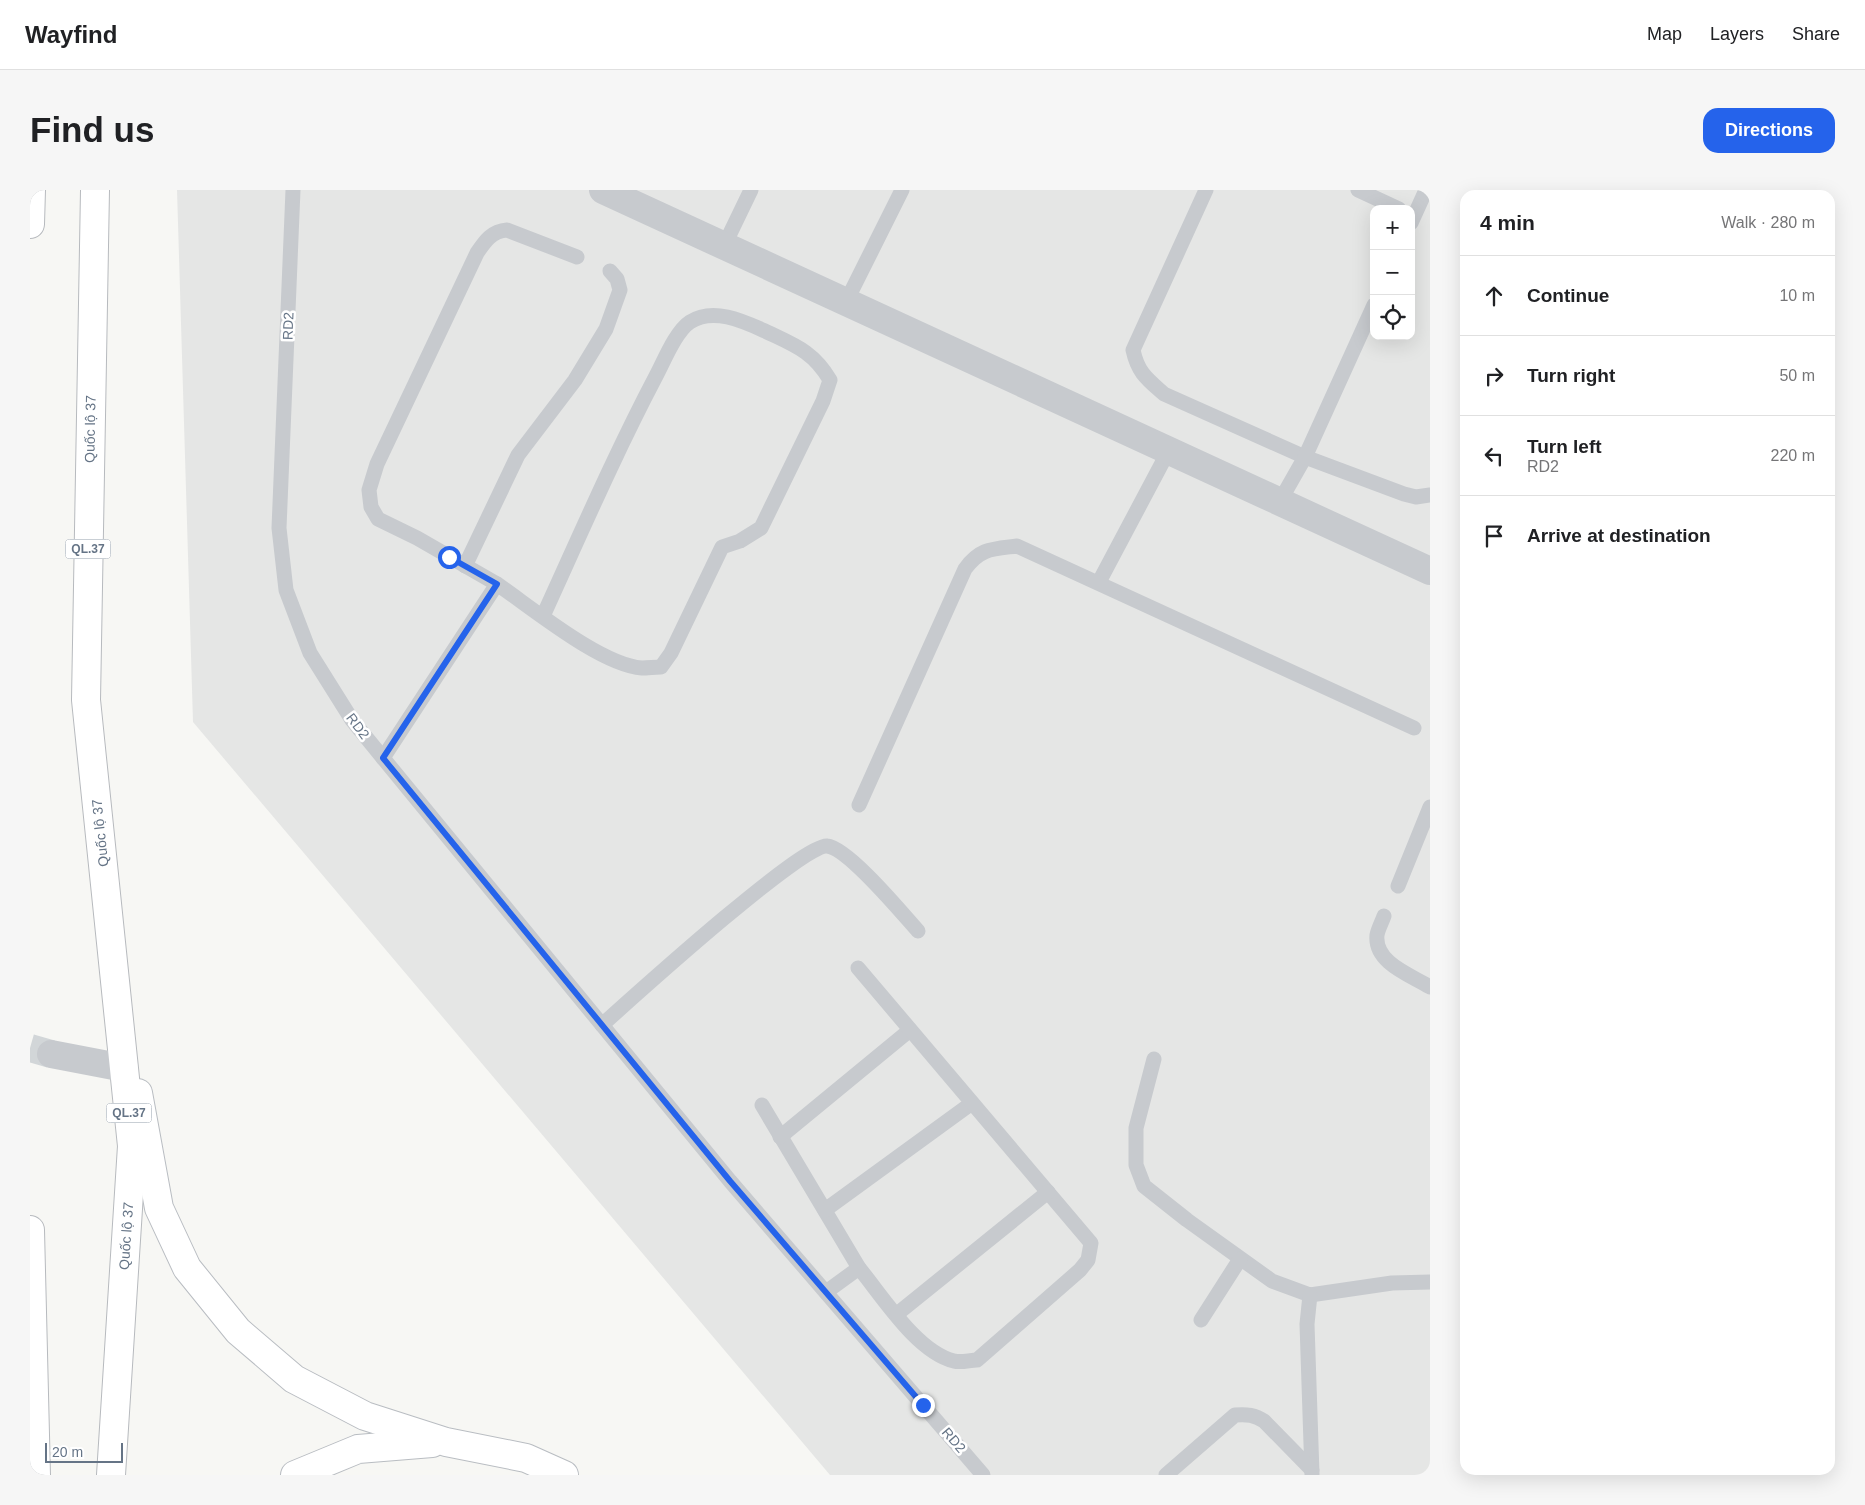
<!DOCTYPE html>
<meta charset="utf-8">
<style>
:root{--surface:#fff;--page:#f6f6f6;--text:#202124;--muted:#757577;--line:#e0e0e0;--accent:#2563eb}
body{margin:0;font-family:Arial,sans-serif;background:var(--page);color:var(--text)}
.controls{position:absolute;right:15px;top:15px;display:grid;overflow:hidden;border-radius:10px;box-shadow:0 5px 20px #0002}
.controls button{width:45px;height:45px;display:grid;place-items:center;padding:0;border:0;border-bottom:1px solid var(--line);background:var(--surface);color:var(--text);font:25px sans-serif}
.scale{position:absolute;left:15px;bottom:12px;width:78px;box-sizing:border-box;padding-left:5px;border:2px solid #657486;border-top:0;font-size:14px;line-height:18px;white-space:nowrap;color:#657486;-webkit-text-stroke:4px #fff;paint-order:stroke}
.stop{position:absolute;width:15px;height:15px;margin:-11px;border:4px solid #2563eb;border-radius:50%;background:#fff}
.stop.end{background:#2563eb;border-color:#fff;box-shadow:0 1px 5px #0008}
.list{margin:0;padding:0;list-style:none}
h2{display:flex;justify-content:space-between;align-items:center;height:65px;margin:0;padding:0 20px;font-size:21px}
h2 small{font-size:16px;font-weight:400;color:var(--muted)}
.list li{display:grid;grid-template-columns:32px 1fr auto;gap:15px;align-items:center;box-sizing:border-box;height:80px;padding:0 20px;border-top:1px solid var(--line)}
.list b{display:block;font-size:19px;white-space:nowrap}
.list p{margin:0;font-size:16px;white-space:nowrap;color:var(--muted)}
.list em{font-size:16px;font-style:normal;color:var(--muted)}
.icon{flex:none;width:28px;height:28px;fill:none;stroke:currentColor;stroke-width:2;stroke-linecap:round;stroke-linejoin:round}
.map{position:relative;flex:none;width:1400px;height:1285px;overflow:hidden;border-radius:15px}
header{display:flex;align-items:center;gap:30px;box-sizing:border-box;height:70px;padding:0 25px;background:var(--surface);border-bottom:1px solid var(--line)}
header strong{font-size:24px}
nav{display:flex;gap:28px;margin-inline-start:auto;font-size:18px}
.intro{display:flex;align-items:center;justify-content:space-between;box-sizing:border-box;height:120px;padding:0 30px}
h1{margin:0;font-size:35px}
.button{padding:12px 22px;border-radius:15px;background:var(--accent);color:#fff;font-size:18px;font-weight:700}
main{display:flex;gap:30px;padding:0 30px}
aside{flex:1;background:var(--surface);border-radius:15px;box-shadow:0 5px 20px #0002}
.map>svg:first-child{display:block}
</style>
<header>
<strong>Wayfind</strong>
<nav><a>Map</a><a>Layers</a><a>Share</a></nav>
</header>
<div class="intro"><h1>Find us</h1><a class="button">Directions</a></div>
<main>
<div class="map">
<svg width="1400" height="1285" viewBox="0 0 1400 1285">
<rect width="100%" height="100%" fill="#f7f7f4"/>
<!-- built -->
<path fill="#e5e6e5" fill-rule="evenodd" d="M147 0H1400V1285H800L163 532ZM1344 19H1381V146H1344Z"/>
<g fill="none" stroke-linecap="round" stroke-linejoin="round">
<!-- street-tunnel -->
<polyline stroke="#d2d6d8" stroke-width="28" stroke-dasharray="28 14" stroke-linecap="butt" points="0,858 21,864"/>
<!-- secondary casing -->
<g stroke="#b9bdc2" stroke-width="30">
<g id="secondary">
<polyline points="108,903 129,1018 157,1078 208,1141 264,1189 335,1226 416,1252 496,1268 534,1285"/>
<polyline points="265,1285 328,1259 402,1253"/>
</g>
</g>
<!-- highway casing -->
<g stroke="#b7babe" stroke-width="30">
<g id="highway">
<polyline points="65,0 56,510 102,956 81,1285"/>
<polyline points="0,34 1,0"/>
<polyline points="0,1040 6,1285"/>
</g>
</g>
<!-- lane -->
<g stroke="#c7cace" stroke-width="15">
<polyline points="263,0 249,338 256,400 280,463 322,530 353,568 700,991 953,1285"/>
<path d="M1176 0 1103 160C1108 183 1117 189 1134 204L1275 267 1250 311"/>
<polyline points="1328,0 1369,19"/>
<polyline points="1381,33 1396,0"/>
<polyline points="694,56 721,0"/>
<polyline points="816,112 872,0"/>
<polyline points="1344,115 1275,267 1374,304 1386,307 1400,305"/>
<polyline points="435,376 488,265 545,190 576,139 590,100 587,89 580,81"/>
<polyline points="1069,392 1139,260"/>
<path d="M467 394C502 418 571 475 612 478 618 478 625 477 631 477L641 463 692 357 710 351 731 338 793 211 800 190C783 161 764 155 735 141 713 131 683 117 660 132 646 141 634 171 626 186 585 264 550 345 513 426"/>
<path d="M353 568 467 394 387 348 348 329 341 317 339 300 347 274 447 63C455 51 462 41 477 40L547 67"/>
<path d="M829 615 935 379C950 358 963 359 987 356L1384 538"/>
<polyline points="1368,696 1400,617"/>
<path d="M1354 726C1352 732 1348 739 1347 745 1344 773 1381 785 1400 797"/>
<path d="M572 835C601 809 773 653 797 656 818 658 872 723 888 741"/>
<polyline points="1124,869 1106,938 1106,975 1114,996 1157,1030 1242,1091 1280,1105 1362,1093 1400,1092"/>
<polyline points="732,915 829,1078"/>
<polyline points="750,947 880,840"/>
<polyline points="795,1020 942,913"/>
<path d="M796 1102 829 1078C853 1107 887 1162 924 1171 931 1173 940 1170 947 1170L1050 1080 1058 1070 1061 1053 828 778"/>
<polyline points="1280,1105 1277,1134 1282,1284"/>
<polyline points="867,1124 1018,1002"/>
<polyline points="1171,1130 1210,1069"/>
<path d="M1136 1285 1205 1225C1217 1224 1225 1225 1234 1231L1282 1280"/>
</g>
<!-- street -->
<g stroke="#c7cace" stroke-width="28">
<polyline points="573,0 1400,381"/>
<polyline points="21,864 94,878"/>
</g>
<!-- secondary -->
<use href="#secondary" stroke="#fff" stroke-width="28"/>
<!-- highway -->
<use href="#highway" stroke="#fff" stroke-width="28"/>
</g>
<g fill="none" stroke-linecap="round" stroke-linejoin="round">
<!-- route -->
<polyline stroke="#2563eb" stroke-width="6" points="419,367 467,394 353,568 700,991 893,1215"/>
</g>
<g text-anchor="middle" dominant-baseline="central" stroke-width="5" stroke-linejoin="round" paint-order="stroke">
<!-- shield labels -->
<g fill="#fff" stroke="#939eaa" stroke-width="1">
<rect x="35.5" y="349.5" width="45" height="19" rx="4"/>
<rect x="76.5" y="913.5" width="45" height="19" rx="4"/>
</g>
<g font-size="12" font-weight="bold" fill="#657486">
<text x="58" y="359">QL.37</text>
<text x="99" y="923">QL.37</text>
</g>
<!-- street labels -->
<g font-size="14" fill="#657486" stroke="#fff">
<text transform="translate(258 136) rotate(-88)">RD2</text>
<text transform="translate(60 239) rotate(-89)">Quốc lộ 37</text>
<text transform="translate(328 536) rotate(53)">RD2</text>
<text transform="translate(70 643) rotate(-96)">Quốc lộ 37</text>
<text transform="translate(96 1046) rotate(-86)">Quốc lộ 37</text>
<text transform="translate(924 1250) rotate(49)">RD2</text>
</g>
</g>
</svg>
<div class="controls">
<button>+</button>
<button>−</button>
<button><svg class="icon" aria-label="locate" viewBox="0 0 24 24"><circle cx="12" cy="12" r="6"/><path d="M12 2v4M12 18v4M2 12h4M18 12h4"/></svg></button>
</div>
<div class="scale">20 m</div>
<div class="stop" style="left:419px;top:367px"></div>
<div class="stop end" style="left:893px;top:1215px"></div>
</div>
<aside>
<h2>4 min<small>Walk · 280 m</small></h2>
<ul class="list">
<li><svg class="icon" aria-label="ahead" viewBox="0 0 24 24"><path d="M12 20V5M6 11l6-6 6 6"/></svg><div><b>Continue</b></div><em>10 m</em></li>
<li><svg class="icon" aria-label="right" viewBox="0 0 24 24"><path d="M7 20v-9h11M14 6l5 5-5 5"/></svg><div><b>Turn right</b></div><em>50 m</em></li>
<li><svg class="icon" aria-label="left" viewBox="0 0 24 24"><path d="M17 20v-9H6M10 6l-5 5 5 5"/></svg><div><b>Turn left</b><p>RD2</p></div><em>220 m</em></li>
<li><svg class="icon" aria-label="arrive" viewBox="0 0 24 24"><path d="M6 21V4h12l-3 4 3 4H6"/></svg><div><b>Arrive at destination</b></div></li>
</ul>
</aside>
</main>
